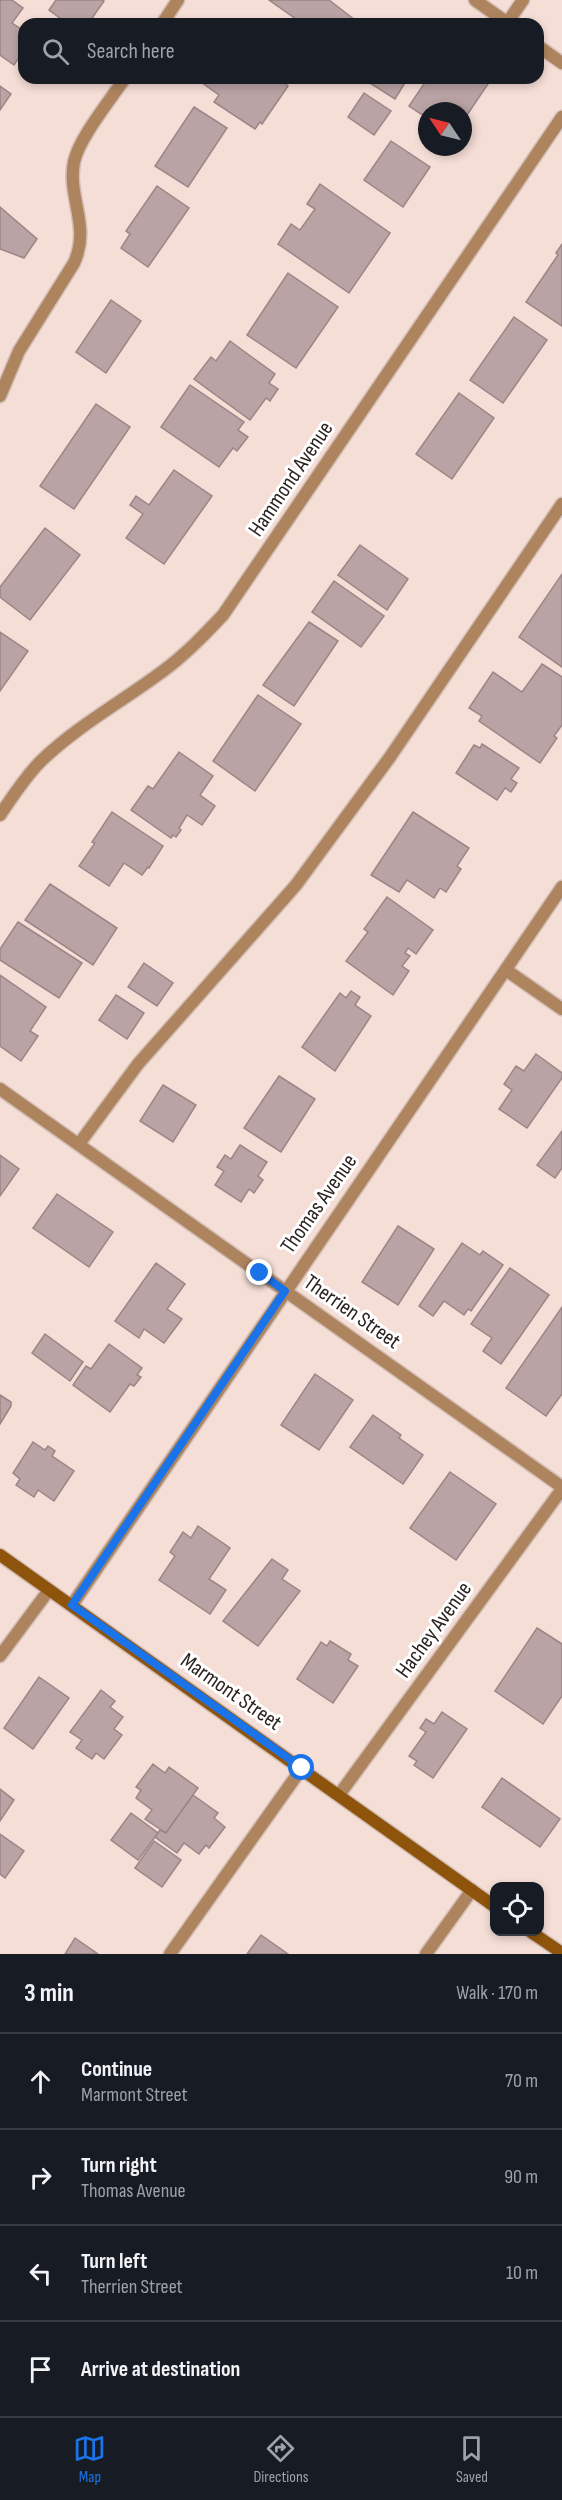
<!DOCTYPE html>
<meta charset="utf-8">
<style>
:root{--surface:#171b24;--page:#242831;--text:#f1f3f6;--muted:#9ea1a6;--line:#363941;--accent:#1a73e8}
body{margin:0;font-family:"Sofia Sans Condensed",sans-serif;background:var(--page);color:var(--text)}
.controls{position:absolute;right:18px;bottom:18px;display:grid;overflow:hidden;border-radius:12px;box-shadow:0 3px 9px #0003}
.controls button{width:54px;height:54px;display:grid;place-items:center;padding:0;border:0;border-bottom:2px solid var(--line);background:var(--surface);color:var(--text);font:30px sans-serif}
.compass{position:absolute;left:418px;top:102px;width:54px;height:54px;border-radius:50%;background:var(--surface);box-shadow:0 3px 9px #0003;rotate:305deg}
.stop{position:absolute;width:18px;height:18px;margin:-14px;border:4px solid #1a73e8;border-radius:50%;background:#fff}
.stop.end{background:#1a73e8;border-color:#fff;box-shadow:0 2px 6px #0008}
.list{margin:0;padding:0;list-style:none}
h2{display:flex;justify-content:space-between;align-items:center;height:78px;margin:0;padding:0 24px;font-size:26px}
h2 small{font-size:20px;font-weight:400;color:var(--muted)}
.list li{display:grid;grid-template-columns:39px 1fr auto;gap:18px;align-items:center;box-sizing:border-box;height:96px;padding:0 24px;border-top:2px solid var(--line)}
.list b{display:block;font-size:22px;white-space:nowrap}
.list p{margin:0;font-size:20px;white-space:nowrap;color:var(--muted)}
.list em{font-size:20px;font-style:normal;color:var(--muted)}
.icon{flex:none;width:33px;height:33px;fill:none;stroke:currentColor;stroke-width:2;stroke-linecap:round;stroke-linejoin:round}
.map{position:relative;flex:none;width:562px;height:1954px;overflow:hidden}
.search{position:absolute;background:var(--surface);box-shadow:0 3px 9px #0003;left:18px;right:18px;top:18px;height:66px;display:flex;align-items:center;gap:15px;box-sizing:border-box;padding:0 21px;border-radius:18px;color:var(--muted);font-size:22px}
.sheet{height:462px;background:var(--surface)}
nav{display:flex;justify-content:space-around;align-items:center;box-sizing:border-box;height:84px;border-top:2px solid var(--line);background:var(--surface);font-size:16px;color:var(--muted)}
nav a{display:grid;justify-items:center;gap:3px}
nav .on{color:var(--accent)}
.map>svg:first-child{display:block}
</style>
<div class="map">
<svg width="562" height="1954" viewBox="0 0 562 1954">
<rect width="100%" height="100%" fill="#f5ded6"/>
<!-- building -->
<g fill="#baa3a4" stroke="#9c8587" stroke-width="1.5">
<polygon points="0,0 12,0 23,8 12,23 24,31 24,50 14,65 0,55"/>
<polygon points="56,0 103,0 104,1 88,24 68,24 49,10"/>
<polygon points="269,0 329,0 360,24 303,24"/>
<polygon points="204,78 290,78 286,84 288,86 262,124 260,122 255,129 214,102 219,95 201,82"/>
<polygon points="362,78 408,78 395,99"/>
<polygon points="428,78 479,78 488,84 463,121 463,111 427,111 427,118 409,106"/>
<polygon points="0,86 11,94 0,110"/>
<polygon points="364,93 391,111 374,135 348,117"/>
<polygon points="194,107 227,128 188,187 155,166"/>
<polygon points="391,141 430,167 403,207 364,180"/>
<polygon points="320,184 390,233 349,293 278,244 291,224 300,230 315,209 307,204"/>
<polygon points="157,186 189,208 148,267 121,248 130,234 126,231"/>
<polygon points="0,207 37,239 24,258 0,249"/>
<polygon points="562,244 562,326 526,302 558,255 556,253"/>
<polygon points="288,273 338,307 296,368 247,335"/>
<polygon points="111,300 141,321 106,373 76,352"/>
<polygon points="514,317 547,340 503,403 470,380"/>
<polygon points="230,341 275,374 269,383 278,389 270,401 266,398 250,420 194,379 211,357 216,361"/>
<polygon points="190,385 244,422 238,430 248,437 237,451 233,448 219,467 161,427"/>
<polygon points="459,393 494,418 452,479 416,454"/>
<polygon points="96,404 130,427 74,509 40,486"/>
<polygon points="174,470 212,496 164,564 126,538 143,514 130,505 136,496 149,505"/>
<polygon points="45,528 80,555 30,620 0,597 0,587"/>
<polygon points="360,545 408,579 387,610 338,575"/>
<polygon points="562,574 562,667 519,637"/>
<polygon points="334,581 384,616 361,647 312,612"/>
<polygon points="309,622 338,641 294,706 263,685"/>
<polygon points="0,632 28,651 0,691"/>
<polygon points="542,664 562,677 562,725 554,736 557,738 540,763 479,721 482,716 469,708 493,672 522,692"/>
<polygon points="258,695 301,724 255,791 213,761"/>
<polygon points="482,744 519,768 511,779 517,783 511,792 505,788 497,800 456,773 474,745 480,748"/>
<polygon points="179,752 213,776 200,795 215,806 202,825 187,815 179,828 181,830 176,837 173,835 171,838 131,810 148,786 153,789"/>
<polygon points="112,812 163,846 149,868 148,867 142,875 124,863 109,886 79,866 95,843 92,842"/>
<polygon points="413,812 469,848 457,866 461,869 446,892 440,888 434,898 407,880 399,892 371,875"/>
<polygon points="50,884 117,928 93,965 25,920"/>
<polygon points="387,897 433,930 416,954 408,948 405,953 410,956 402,966 409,971 393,995 346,961 368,932 364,929"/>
<polygon points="18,922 82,963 59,998 0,960 0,949"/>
<polygon points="144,963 173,983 157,1006 128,987"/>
<polygon points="0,975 46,1007 30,1031 38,1036 21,1061 0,1046"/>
<polygon points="351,991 360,997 355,1005 371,1016 335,1071 302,1047 340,993 346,998"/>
<polygon points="116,995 144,1013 127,1039 99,1020"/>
<polygon points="536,1054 562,1073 562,1078 527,1128 499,1109 512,1090 504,1084 516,1066 524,1071"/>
<polygon points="279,1076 315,1099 281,1152 244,1128"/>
<polygon points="163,1085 196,1105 173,1142 140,1121"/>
<polygon points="562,1131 562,1168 555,1178 537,1165"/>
<polygon points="240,1145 267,1162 258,1176 263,1180 254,1193 249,1189 241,1202 215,1185 224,1171 217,1167 225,1155 231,1159"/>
<polygon points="0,1155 19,1169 0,1196"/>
<polygon points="57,1194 113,1232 89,1267 33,1228"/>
<polygon points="398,1226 434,1249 398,1305 362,1282"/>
<polygon points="462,1243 480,1255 483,1251 503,1265 471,1311 468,1309 464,1315 444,1301 433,1316 419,1306"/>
<polygon points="156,1263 185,1284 167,1309 182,1319 164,1343 144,1329 139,1338 115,1321"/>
<polygon points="510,1268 549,1295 501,1364 483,1351 492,1338 471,1324"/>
<polygon points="562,1307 562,1394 546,1416 506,1388"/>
<polygon points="45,1334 83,1362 70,1381 32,1353"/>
<polygon points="109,1344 142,1368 137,1375 141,1377 134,1386 130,1384 110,1412 73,1385 86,1366 91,1369"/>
<polygon points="315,1374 353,1400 319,1450 281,1425"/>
<polygon points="0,1395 11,1402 11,1406 0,1424"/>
<polygon points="373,1415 401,1435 399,1438 423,1455 403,1484 350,1447"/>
<polygon points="33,1442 45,1450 48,1446 55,1451 52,1456 74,1471 54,1501 38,1490 34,1497 16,1485 20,1479 13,1473"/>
<polygon points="450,1472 496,1504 456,1560 410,1528"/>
<polygon points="198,1526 230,1548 209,1579 226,1590 210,1614 159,1580 175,1556 170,1552 183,1532 191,1538"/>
<polygon points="272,1559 288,1570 282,1579 300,1591 258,1646 223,1621"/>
<polygon points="537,1628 562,1644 562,1696 543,1724 495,1691"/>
<polygon points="330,1641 351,1654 348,1660 358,1666 333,1703 297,1679 321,1642 327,1646"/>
<polygon points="39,1677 69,1698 33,1749 4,1728"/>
<polygon points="101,1690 115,1701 110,1707 123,1717 114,1729 122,1735 104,1759 96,1753 92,1759 76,1748 82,1740 70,1732"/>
<polygon points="442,1712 467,1729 433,1778 414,1765 417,1761 409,1756 426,1732 420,1728 426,1719 434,1724"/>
<polygon points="153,1764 165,1773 169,1767 198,1788 166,1833 145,1819 152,1810 136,1798 141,1790 136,1787"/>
<polygon points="502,1778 560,1819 540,1847 482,1807"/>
<polygon points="0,1789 14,1800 0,1821"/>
<polygon points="193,1795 218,1813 214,1818 225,1827 209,1848 206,1845 199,1854 184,1843 177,1853 155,1837 160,1830 166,1833"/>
<polygon points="131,1813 158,1833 138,1860 111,1840"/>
<polygon points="0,1834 24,1851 5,1878 0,1874"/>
<polygon points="154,1841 181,1860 162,1887 135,1868"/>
<polygon points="261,1935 288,1954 247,1954"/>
<polygon points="75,1938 98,1954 65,1954"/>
</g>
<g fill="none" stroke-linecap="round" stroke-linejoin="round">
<!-- lane casing -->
<g stroke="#d1bdb5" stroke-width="15">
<g id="lane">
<polyline points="79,1144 138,1064 296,885 390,757 562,504"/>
<polyline points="170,1954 302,1768"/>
</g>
</g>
<!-- street casing -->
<g stroke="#d1bdb5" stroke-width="15">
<g id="street">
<polyline points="475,0 509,24"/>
<polyline points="507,23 523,0"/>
<polyline points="162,24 178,0"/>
<polyline points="538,46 562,63"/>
<path d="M0 396 19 351 74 263C91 226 67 197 74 162 79 138 111 99 125 78"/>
<path d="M0 815C13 796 25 777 41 761 77 726 123 701 163 671 185 655 204 635 223 615L562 117"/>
<polyline points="506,970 562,1009"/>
<polyline points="0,1089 562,1487"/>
<polyline points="72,1605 562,887"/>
<polyline points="0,1656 49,1590"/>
<polyline points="339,1795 562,1489"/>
<polyline points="426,1954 472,1890"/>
</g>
</g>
<!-- secondary casing -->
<g stroke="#d1bdb5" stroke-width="15">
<g id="secondary">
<polyline points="0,1555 494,1906"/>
<polyline points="531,1932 562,1953"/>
</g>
</g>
<!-- lane -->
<use href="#lane" stroke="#ad845e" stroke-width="12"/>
<!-- street -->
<use href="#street" stroke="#ad845e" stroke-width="12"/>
<!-- secondary -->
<use href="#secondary" stroke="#8f540b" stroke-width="12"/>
</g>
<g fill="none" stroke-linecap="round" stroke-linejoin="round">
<!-- route -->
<polyline stroke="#1a73e8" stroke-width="8" points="260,1273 285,1291 72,1605 302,1768"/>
</g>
<g text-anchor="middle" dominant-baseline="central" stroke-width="6" stroke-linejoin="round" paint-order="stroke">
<!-- street labels -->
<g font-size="22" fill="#2c2421" stroke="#fff">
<text transform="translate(291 479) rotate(-56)">Hammond Avenue</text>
<text transform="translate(319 1204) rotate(-55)">Thomas Avenue</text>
<text transform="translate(352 1312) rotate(35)">Therrien Street</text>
<text transform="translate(434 1630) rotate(-54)">Hachey Avenue</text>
<text transform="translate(231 1692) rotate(35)">Marmont Street</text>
</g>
</g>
</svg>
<div class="controls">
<button><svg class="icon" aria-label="locate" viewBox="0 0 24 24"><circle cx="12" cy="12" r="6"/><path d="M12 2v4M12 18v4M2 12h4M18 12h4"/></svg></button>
</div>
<svg class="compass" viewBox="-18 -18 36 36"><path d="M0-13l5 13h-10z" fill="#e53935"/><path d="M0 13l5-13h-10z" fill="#9ea1a6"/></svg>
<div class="stop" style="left:302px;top:1768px"></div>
<div class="stop end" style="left:260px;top:1273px"></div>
<div class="search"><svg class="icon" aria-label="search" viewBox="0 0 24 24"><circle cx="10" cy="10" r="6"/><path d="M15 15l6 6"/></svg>Search here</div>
</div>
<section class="sheet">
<h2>3 min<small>Walk · 170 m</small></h2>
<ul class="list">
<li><svg class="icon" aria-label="ahead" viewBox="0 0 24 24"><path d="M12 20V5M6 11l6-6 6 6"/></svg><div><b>Continue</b><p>Marmont Street</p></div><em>70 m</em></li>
<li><svg class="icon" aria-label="right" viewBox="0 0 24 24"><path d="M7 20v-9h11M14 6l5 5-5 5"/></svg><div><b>Turn right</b><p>Thomas Avenue</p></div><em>90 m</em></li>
<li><svg class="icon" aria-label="left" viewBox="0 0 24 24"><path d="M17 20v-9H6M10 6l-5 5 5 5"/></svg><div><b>Turn left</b><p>Therrien Street</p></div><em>10 m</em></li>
<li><svg class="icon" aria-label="arrive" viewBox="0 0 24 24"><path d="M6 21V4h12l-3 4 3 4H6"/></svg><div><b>Arrive at destination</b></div></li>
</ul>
</section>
<nav>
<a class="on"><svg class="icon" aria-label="map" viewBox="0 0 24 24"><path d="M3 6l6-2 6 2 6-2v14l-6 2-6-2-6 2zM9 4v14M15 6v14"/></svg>Map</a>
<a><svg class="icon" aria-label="directions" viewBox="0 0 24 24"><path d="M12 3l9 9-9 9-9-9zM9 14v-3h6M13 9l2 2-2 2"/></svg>Directions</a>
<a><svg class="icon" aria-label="saved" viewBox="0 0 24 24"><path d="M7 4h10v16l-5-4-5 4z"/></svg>Saved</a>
</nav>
